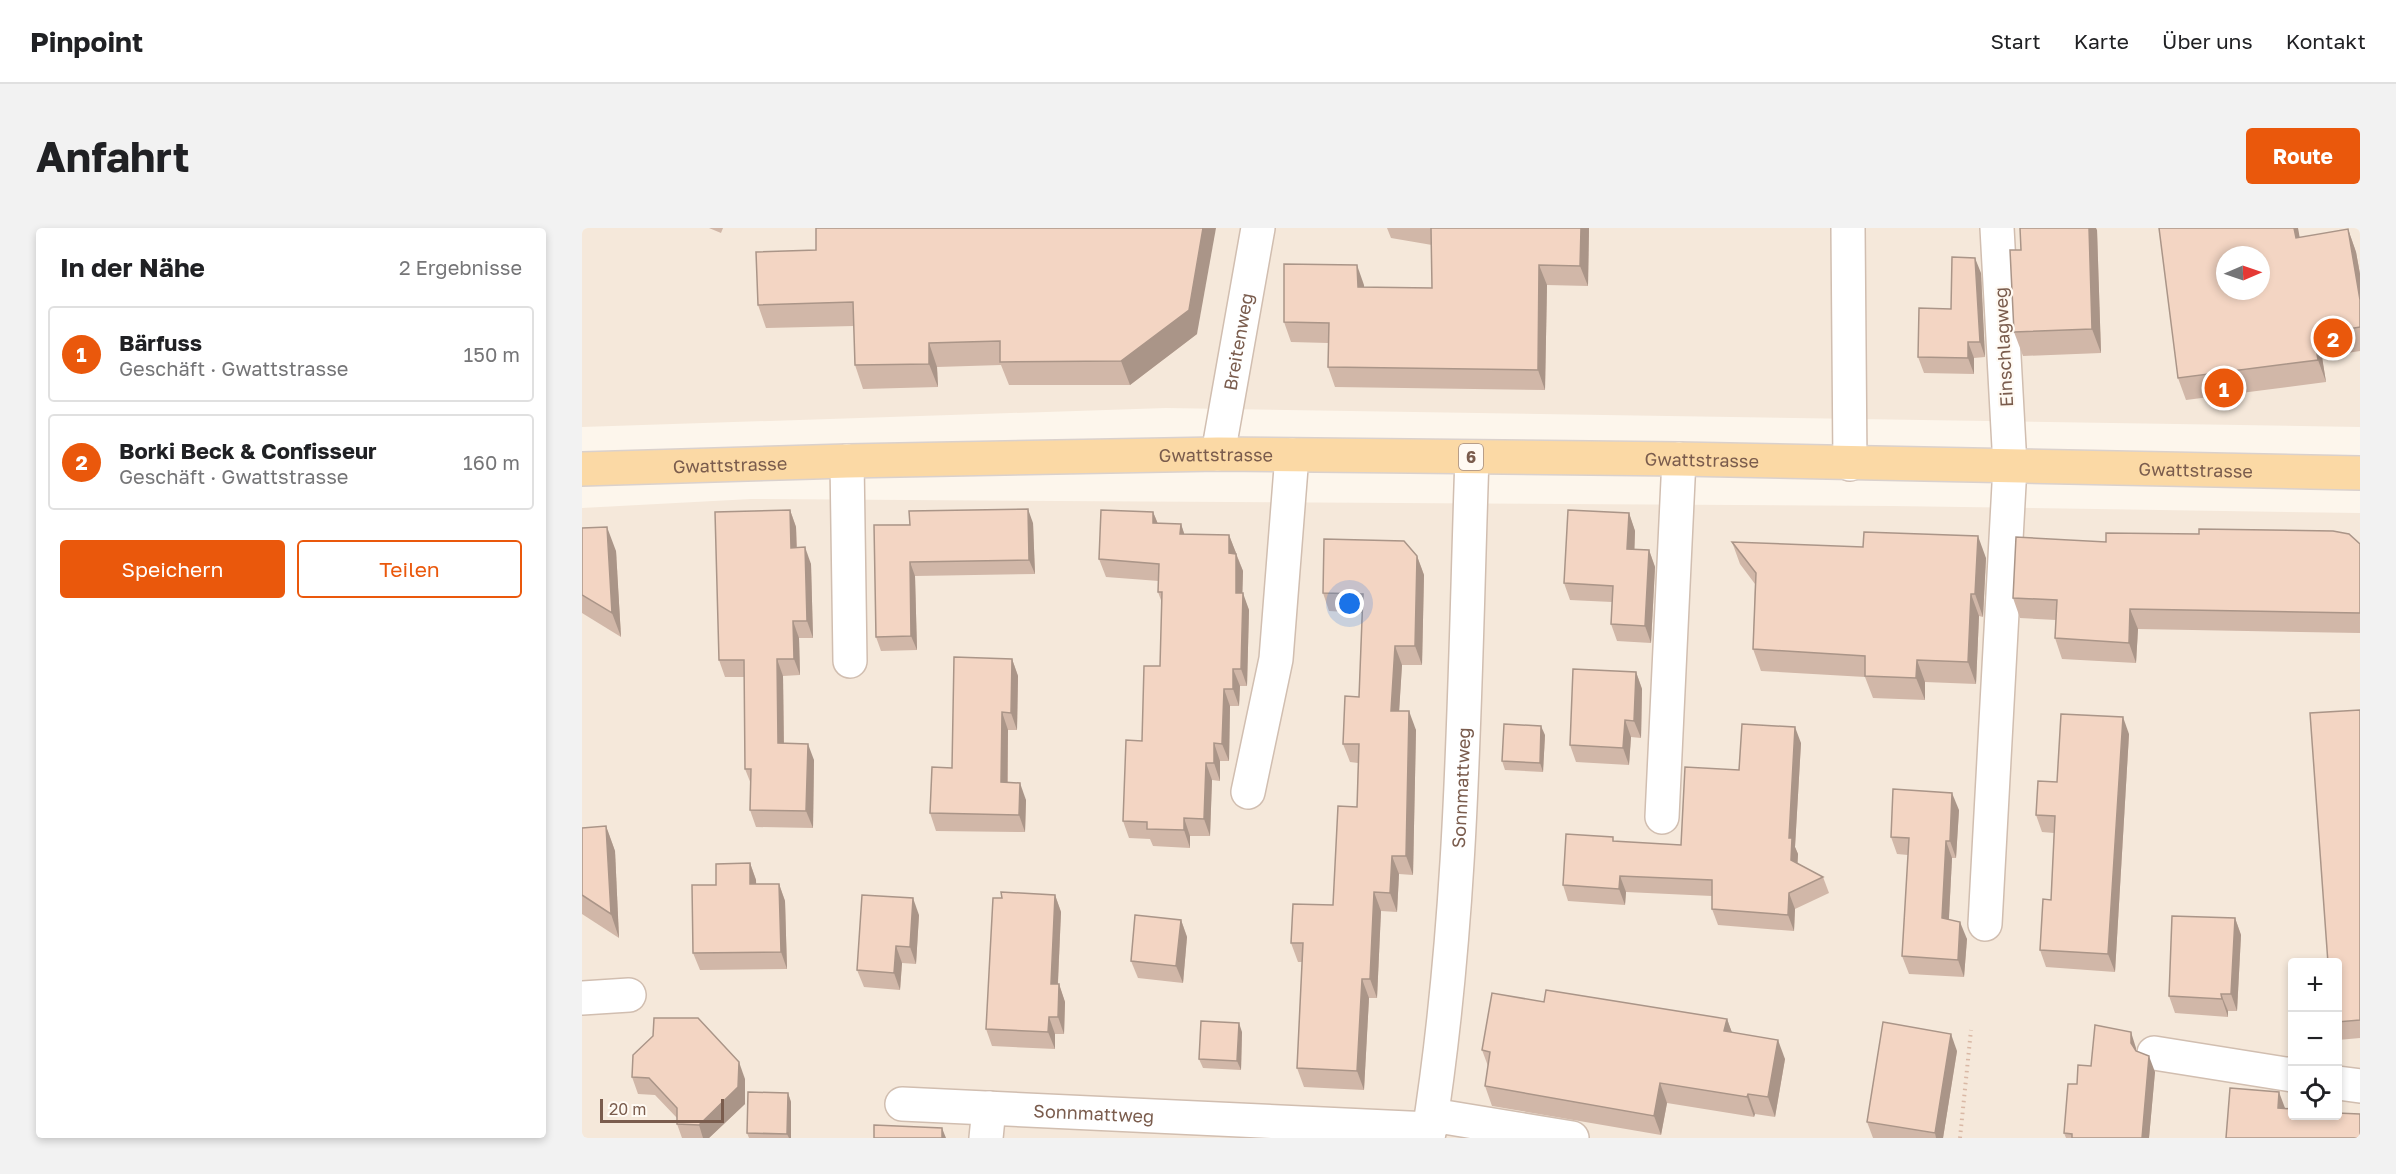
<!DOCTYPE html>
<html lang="de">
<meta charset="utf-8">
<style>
:root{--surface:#fff;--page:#f2f2f2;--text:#202124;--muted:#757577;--line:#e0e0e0;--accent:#ea580c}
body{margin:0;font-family:"Golos Text",sans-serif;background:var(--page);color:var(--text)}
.controls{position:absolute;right:18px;bottom:18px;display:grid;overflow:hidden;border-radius:6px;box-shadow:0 3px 9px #0003}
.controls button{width:54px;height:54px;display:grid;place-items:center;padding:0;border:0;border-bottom:2px solid var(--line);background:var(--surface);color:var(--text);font:30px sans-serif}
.compass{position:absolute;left:1634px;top:18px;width:54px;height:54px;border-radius:50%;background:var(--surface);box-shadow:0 3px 9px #0003;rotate:88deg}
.scale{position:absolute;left:18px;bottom:15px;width:124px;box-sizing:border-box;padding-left:6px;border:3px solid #7a5c4d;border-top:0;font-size:16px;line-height:21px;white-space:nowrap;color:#7a5c4d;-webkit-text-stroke:4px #fffaf3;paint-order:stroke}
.you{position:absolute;left:768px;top:376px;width:21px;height:21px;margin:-15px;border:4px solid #fff;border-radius:50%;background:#1a73e8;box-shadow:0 0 0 9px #1a73e833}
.badge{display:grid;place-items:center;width:39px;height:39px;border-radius:50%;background:var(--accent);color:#fff;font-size:20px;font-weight:700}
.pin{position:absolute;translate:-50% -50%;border:3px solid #fff;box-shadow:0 2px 6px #0006}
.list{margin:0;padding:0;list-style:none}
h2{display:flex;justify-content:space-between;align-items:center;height:78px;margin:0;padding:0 24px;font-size:26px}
h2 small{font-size:20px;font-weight:400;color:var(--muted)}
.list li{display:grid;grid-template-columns:39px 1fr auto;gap:18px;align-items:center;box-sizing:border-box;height:96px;margin:0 12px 12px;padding:0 12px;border:2px solid var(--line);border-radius:6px}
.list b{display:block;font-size:22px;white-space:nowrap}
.list p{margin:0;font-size:20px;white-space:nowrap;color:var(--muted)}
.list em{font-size:20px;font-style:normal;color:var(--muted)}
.actions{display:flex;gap:12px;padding:18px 24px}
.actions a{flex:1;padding:14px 0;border:2px solid var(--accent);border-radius:6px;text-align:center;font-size:21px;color:var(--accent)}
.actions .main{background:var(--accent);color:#fff}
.icon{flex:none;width:33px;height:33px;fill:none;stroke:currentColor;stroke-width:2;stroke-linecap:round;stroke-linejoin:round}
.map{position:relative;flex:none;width:1778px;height:910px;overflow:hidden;border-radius:6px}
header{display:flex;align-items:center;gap:36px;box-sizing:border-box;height:84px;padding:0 30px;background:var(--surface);border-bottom:2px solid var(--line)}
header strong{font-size:28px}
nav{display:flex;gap:33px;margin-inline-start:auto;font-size:21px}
.intro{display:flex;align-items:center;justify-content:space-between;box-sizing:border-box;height:144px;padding:0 36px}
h1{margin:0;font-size:42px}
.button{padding:15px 27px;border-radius:6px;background:var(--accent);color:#fff;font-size:21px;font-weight:700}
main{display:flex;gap:36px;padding:0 36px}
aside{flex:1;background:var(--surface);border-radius:6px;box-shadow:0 3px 9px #0003}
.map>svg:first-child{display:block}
</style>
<header>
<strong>Pinpoint</strong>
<nav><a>Start</a><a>Karte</a><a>Über uns</a><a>Kontakt</a></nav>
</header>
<div class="intro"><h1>Anfahrt</h1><a class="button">Route</a></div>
<main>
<aside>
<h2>In der Nähe<small>2 Ergebnisse</small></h2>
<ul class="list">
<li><span class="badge">1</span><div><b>Bärfuss</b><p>Geschäft · Gwattstrasse</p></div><em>150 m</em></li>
<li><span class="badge">2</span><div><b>Borki Beck &amp; Confisseur</b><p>Geschäft · Gwattstrasse</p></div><em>160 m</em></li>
</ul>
<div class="actions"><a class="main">Speichern</a><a>Teilen</a></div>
</aside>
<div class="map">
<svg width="1778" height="910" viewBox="0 0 1778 910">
<rect width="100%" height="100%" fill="#fdf6ec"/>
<!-- residential -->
<g fill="#f5e8da" fill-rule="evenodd">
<path d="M0 0H1778V199L584 180 0 199ZM1643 27H1679V63H1643Z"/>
<path d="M169 271 1310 278 1778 285V910H0V280ZM1710 734H1756V888H1710Z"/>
</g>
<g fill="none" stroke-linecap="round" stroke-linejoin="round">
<!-- minor casing -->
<g stroke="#d1beb0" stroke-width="36">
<g id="minor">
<polyline points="1266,0 1268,236"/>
<path id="s1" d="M636 226 676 0"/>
<polyline points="265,233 268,433"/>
<polyline points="666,564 694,431 710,227"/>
<polyline points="1080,589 1097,231"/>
<polyline points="1403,696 1428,238 1415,0"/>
<polyline points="0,770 47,767"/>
<polyline points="1572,825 1710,847"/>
<polyline points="1756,855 1778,858"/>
<path id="s2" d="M320 876 848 901"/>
<polyline points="850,887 990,910"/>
<polyline points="404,910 407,880"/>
<path id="s3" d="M846 910C882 685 882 457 890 229"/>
</g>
</g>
<!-- major casing -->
<g stroke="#dad1cd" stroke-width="36">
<g id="major">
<path id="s4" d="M0 241 265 233 636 226 1097 231 1778 245"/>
</g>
</g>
<!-- path -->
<polyline stroke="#d9b8a5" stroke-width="4" stroke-dasharray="1.5 4.5" stroke-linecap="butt" points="1378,910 1389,802"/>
<!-- minor -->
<use href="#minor" stroke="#fff" stroke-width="33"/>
<!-- major -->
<use href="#major" stroke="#fbd9a5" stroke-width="33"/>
</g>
<!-- wall -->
<g fill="#d1b7a8">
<polygon points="127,0 141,0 139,5"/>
<polygon points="805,0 1007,0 1006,58 965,57 963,162 753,159 746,139 746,115 709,114 702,94 782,57 782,59 850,60 850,17 809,10"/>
<polygon points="1766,1 1774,24 1778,46 1778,123 1740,129 1744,154 1604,172 1596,150 1718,10"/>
<polygon points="1515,2 1519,125 1441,128 1432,104 1439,22"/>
<polygon points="234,22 615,106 548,157 427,157 419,137 355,139 356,159 281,161 273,137 272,98 184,100 176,77"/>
<polygon points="1399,45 1403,129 1392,130 1392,146 1342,145 1336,129 1369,81"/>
<polygon points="208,282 214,299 215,320 229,336 231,410 217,410 218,447 201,448 202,515 232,532 231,600 174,599 168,582 169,556 163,541 162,449 143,449 137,432"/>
<polygon points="571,284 576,296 599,296 602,306 647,307 661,343 660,365 667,382 665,458 658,458 657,478 648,478 647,533 638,533 638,553 630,552 628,608 608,608 608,620 571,618 568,611 547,610 541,593 578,438 580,375 576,364 577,353 524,349 517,331"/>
<polygon points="1047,285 1053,303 1052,321 1067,322 1073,339 1069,415 1035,413 1029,396 1030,374 988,372 982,355"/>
<polygon points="451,295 453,346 333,348 335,422 299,423 294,409 292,297"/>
<polygon points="0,300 34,323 39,409 0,385"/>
<polygon points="1150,314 1404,330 1401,389 1397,388 1394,456 1343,454 1343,472 1291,470 1283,449 1179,443 1171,421 1173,356 1158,336"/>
<polygon points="1524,314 1778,316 1778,405 1556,401 1554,435 1480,431 1473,410 1474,392 1438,390 1431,370"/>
<polygon points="835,328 842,347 840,437 820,437 817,483 834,502 831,647 817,646 815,684 799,683 795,770 787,770 782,862 722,859 715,840 720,734 716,734 709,715 751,677 775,579 776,535 768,534 761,516 777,469 780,385 747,383 741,365"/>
<polygon points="430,431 436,448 435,502 426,502 426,554 444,572 443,604 354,603 348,585 370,540"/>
<polygon points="1054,444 1060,461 1059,510 1049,509 1047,537 994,534 988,517"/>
<polygon points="1778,482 1778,810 1756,812 1755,735"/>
<polygon points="1547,506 1533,744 1464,739 1458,722 1469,672 1472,605 1460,604 1454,587 1475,554"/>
<polygon points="963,507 961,544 923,542 920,533"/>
<polygon points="1219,515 1213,619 1216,626 1215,635 1241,649 1247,665 1213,681 1212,703 1136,697 1130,681 1130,668 1044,664 1043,677 986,673 981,657 1032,614 1099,617 1157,542"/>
<polygon points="1377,582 1374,630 1370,630 1367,691 1385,711 1382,749 1327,746 1320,728 1326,627 1315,626 1309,609"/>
<polygon points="24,598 33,623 37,710 0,686 0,600"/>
<polygon points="168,635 174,652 174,656 197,656 203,673 205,741 118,742 111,725 134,657"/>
<polygon points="473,667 479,684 476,756 477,756 483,774 482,806 473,806 473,821 410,818 404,801"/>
<polygon points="337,687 334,736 320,735 318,762 282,759 275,742"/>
<polygon points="1653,690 1659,707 1655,783 1646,783 1646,789 1593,785 1587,768"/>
<polygon points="599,692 605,709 601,755 556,750 549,733"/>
<polygon points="962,774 1145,791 1150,805 1203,831 1193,889 1173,886 1172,889 1085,875 1079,907 910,878 903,858 906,838 900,822"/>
<polygon points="660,804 659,842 621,840 617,831"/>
<polygon points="1554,820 1554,823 1573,844 1567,910 1484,910 1482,905 1495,856 1509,838"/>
<polygon points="1375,823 1361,910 1291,910 1285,894"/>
<polygon points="50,849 163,851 163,876 127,910 100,910 95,896 95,890 73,867 56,866"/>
<polygon points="206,865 209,874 209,910 167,910 165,905"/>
</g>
<!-- shaded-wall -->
<g fill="#aa9588">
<polygon points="621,0 634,0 615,106 548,157 539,133"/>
<polygon points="999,0 1007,0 1006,58 998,38"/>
<polygon points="1507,0 1514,0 1515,2 1519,125 1510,101"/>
<polygon points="1712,0 1716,0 1722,33 1714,10"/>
<polygon points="1766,1 1774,24 1778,46 1778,72"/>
<polygon points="1393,30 1399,45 1403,129 1398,114"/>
<polygon points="775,37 782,57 783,79 776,59"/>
<polygon points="957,37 965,57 963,162 956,142"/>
<polygon points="1732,107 1740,129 1744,154 1736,132"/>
<polygon points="1386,114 1392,130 1392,146 1386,130"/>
<polygon points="347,115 355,139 356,159 347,136"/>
<polygon points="446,281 451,295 453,346 447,332"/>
<polygon points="208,282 214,299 215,337 209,320"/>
<polygon points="571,284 578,301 571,295"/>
<polygon points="1047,285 1053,303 1052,338 1045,321"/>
<polygon points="599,296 605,314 598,306"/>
<polygon points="25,299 34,323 39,409 30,385"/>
<polygon points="647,307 654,325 653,343 647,325"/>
<polygon points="1396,308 1404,330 1401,389 1393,366"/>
<polygon points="223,319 229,336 231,410 225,393"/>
<polygon points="1067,322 1073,339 1069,415 1063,398"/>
<polygon points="654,326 661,343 660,382 654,365"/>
<polygon points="835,328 842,347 840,437 833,418"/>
<polygon points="328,334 333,348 335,422 329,408"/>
<polygon points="661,365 667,382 665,458 659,441"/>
<polygon points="1389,366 1397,388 1394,456 1386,434"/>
<polygon points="1548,381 1556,401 1554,435 1547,415"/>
<polygon points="211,393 217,410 218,447 212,431"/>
<polygon points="813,418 820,437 816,501 809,483"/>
<polygon points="195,431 201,448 202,532 196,515"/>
<polygon points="430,431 436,448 435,502 429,485"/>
<polygon points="1335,432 1343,454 1343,472 1334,450"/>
<polygon points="651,441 658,458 657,478 651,461"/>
<polygon points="1054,444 1060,461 1059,510 1052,493"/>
<polygon points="642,461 648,478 647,533 640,516"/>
<polygon points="827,483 834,502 831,647 824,628"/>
<polygon points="420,484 426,502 425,571 419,554"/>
<polygon points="1541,489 1547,506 1533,744 1526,726"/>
<polygon points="1043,492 1049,509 1047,537 1041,520"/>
<polygon points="959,498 963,507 961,544 958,535"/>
<polygon points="1213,499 1219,515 1213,619 1216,626 1215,648 1209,632 1207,610"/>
<polygon points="632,515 638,533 638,553 632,535"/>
<polygon points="226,516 232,532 231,600 224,583"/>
<polygon points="624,535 630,552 628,608 622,591"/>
<polygon points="438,555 444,572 443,604 437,587"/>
<polygon points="1370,565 1377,582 1374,630 1368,613"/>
<polygon points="602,590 608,608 608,620 602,602"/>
<polygon points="24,598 33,623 37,710 29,686"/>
<polygon points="1364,613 1370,630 1366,707 1360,690"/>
<polygon points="810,628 817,646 815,684 808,665"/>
<polygon points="168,635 174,652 175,674 168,656"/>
<polygon points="1038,648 1044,664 1043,677 1037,661"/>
<polygon points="197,656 203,673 205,741 199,724"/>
<polygon points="792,664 799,683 795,770 788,751"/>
<polygon points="1207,665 1213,681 1212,703 1206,687"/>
<polygon points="473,667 479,684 475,773 469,756"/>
<polygon points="331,670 337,687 334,736 328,719"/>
<polygon points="1653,690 1659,707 1655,783 1649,766"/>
<polygon points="599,692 605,709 601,755 594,738"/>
<polygon points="1378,694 1385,711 1382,749 1376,732"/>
<polygon points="314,718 320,735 318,762 312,745"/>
<polygon points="780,751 787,770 782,862 775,843"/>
<polygon points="477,756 483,774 482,806 476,789"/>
<polygon points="1639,766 1646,783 1646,789 1640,771"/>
<polygon points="467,789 473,806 473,821 466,804"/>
<polygon points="1145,791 1152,810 1142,803"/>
<polygon points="657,795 660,804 659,842 655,833"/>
<polygon points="1549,804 1554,820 1554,831 1549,815"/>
<polygon points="1369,806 1375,823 1361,910 1354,910 1353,905"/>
<polygon points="1196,812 1203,831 1193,889 1186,869"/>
<polygon points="1567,828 1573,844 1567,910 1560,910"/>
<polygon points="157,834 163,851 163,876 127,910 121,910 117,897"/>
<polygon points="1078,855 1085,875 1079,907 1072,888"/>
<polygon points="1697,864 1703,880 1702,897 1696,880"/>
<polygon points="206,865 209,874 209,910 207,910 205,906"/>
<polygon points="1166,866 1173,886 1172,889 1165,869"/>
<polygon points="360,900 364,910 360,910"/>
</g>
<!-- building -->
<g fill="#f3d5c3" stroke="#aa9588" stroke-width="1.5" fill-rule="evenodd">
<polygon points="234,0 621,0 607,82 539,133 418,134 418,113 347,115 347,136 273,137 271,74 176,77 174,24 234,22"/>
<polygon points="849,0 999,0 998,38 957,37 956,142 746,139 747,95 702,94 702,36 775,37 776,59 850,60"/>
<polygon points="1438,0 1507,0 1510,101 1432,104 1428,22 1439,22"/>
<path d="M1577 0H1712L1714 10 1766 1 1778 72V99L1732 107 1736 132 1596 150ZM1643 27H1679V63H1643Z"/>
<polygon points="1370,29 1393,30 1398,114 1386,114 1386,130 1336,129 1337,80 1369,81"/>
<polygon points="446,281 447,332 328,334 329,408 294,409 292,297 328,297 327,283"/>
<polygon points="208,282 209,320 223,319 225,393 211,393 212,431 195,431 196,515 226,516 224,583 168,582 169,541 163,541 162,432 137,432 133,284"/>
<polygon points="519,282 571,284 571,295 599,296 598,306 647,307 647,325 654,326 654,365 661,365 659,441 651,441 651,461 642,461 640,516 632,515 632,535 624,535 622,591 602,590 602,602 565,601 565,594 541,593 544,512 560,513 562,438 578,438 580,364 576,364 577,336 517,331"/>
<polygon points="986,282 1047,285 1045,321 1067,322 1063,398 1029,396 1031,358 982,355"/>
<polygon points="25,299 30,385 0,367 0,300"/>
<polygon points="1617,301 1751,303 1767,306 1778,316 1778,385 1548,381 1547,415 1473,410 1475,372 1431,370 1434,309 1524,314 1524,305 1617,306"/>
<polygon points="1282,304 1396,308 1393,366 1389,366 1386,434 1335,432 1334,450 1283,448 1283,428 1171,421 1174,345 1150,314 1281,319"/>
<polygon points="742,311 822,313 835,328 833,418 813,418 809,483 827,483 824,628 810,628 808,665 792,664 788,751 780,751 775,843 715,840 721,715 709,715 711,676 751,677 756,578 775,579 777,516 761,516 763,468 777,469 781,366 741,365"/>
<polygon points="372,429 430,431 429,485 420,484 419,554 438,555 437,587 348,585 350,539 370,540"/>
<polygon points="991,441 1054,444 1052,493 1043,492 1041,520 988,517"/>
<polygon points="1778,482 1778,792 1755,794 1755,735 1746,735 1728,485"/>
<polygon points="1479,486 1541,489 1526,726 1458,722 1461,671 1469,672 1473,588 1454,587 1456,553 1475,554"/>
<polygon points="922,496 959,498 958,535 920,533"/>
<polygon points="1160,496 1213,499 1207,610 1210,610 1209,632 1241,649 1207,665 1206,687 1130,681 1130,652 1038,648 1037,661 981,657 984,606 1031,609 1031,613 1099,617 1103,539 1157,542"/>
<polygon points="1311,561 1370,565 1368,613 1364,613 1360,690 1378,694 1376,732 1320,728 1327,610 1309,609"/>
<polygon points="24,598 29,686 0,667 0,600"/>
<polygon points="168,635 168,656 197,656 199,724 111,725 110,657 134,657 134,636"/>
<polygon points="419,664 473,667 469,756 477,756 476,789 467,789 466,804 404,801 411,670 420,670"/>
<polygon points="280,667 331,670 328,719 314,718 312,745 275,742"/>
<polygon points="553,687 599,692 594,738 549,733"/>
<polygon points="1590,688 1653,690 1649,766 1639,766 1640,771 1587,768"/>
<polygon points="964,762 1145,791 1142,803 1196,812 1186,869 1166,866 1165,869 1078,855 1072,888 903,858 908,824 900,822 910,765 962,774"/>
<polygon points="72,790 116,790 157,834 156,859 117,897 95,896 95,880 67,850 50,849 51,827 71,808"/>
<polygon points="619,793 657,795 655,833 617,831"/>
<polygon points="1301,794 1369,806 1353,905 1285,894"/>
<polygon points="1513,797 1549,804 1549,815 1554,823 1567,828 1560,910 1490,910 1490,906 1482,905 1486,856 1495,856 1496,837 1509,838"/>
<polygon points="1648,860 1697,864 1696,880 1710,881 1710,888 1755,888 1755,885 1778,886 1778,910 1644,910"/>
<polygon points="166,864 206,865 205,906 165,905"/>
<polygon points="292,897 360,900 360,910 292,910"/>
</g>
<g text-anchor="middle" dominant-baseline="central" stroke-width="4.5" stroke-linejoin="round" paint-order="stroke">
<!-- shield labels -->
<rect fill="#fffaf3" stroke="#a28b7f" stroke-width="1.5" x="877" y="216" width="24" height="26" rx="4.5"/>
<g font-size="16" font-weight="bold" fill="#7a5c4d">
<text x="889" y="229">6</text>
</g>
<!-- street labels -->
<g font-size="18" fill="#7a5c4d" stroke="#fffaf3">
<text stroke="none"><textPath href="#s1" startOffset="114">Breitenweg</textPath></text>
<text transform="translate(1421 119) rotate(-93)">Einschlagweg</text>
<text stroke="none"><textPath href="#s4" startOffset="634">Gwattstrasse</textPath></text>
<text stroke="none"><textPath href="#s4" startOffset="1120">Gwattstrasse</textPath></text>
<text stroke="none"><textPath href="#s4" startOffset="148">Gwattstrasse</textPath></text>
<text stroke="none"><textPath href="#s4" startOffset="1614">Gwattstrasse</textPath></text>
<text stroke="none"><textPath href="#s3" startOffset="352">Sonnmattweg</textPath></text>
<text stroke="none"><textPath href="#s2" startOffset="192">Sonnmattweg</textPath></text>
</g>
</g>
</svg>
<div class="controls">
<button>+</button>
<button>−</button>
<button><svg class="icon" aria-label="locate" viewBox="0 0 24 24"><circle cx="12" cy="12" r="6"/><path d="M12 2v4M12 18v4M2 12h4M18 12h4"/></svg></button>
</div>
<svg class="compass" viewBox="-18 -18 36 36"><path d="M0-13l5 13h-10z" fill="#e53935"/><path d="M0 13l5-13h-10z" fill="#757577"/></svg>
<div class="scale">20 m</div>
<div class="you"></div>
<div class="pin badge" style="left:1642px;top:160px">1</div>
<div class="pin badge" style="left:1751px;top:110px">2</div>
</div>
</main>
